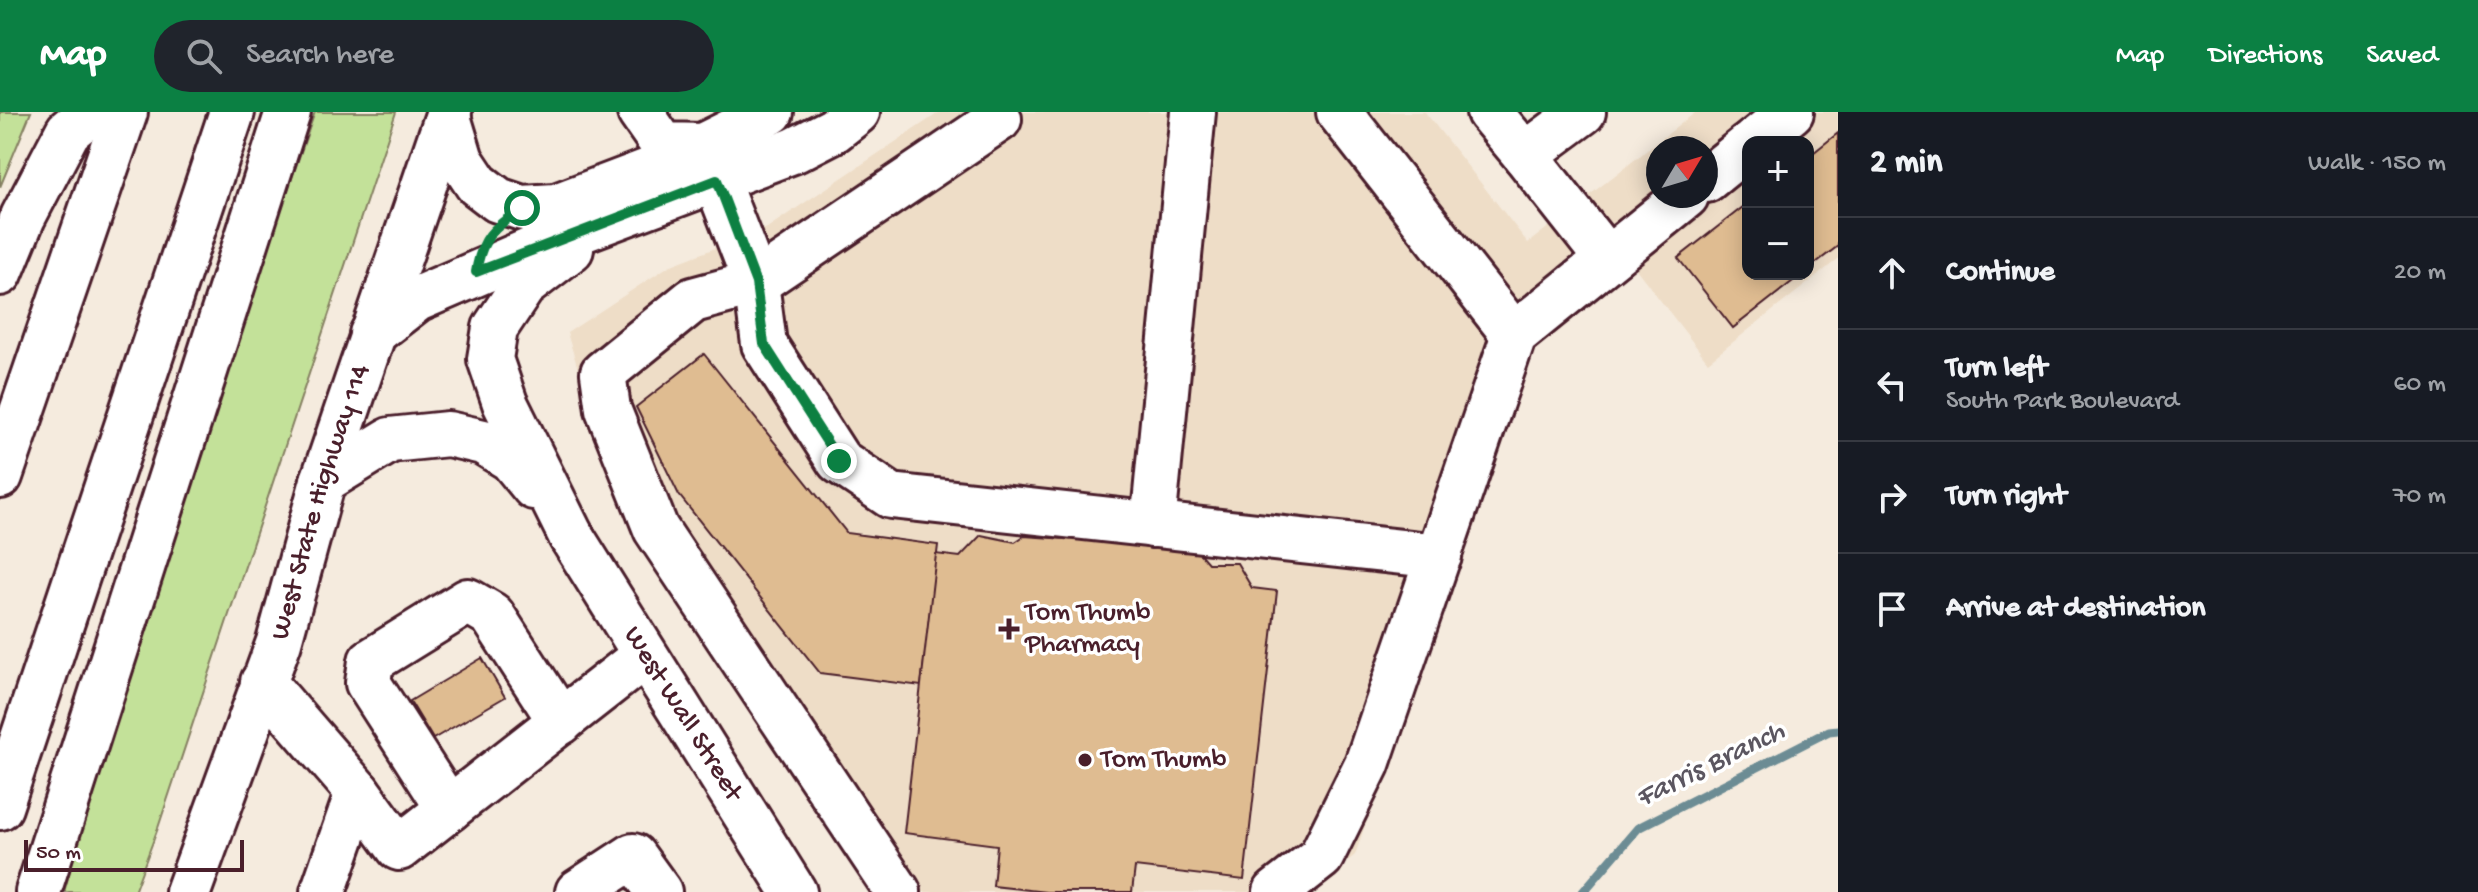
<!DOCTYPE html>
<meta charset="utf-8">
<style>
:root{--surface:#171b24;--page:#20242c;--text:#f1f3f6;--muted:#9ea1a6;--line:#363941;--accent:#0b8043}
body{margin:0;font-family:"Gochi Hand",sans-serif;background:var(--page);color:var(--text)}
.controls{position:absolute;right:24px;top:24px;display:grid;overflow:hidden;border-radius:16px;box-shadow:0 4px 20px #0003}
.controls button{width:72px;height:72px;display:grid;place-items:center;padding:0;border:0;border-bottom:2px solid var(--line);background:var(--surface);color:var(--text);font:40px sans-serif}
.compass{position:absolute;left:1646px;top:24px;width:72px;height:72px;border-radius:50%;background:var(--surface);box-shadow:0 4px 20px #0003;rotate:52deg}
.scale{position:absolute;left:24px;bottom:20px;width:220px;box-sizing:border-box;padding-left:8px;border:4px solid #4a1f2b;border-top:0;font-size:22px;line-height:28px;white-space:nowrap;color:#4a1f2b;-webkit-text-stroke:6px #fff;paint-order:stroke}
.stop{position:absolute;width:24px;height:24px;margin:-18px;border:6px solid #0b8043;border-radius:50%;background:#fff}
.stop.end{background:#0b8043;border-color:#fff;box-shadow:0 2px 8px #0008}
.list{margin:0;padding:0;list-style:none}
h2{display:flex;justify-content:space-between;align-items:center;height:104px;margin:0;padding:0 32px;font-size:34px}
h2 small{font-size:26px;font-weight:400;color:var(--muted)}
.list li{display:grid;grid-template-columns:52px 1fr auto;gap:24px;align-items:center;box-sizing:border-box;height:112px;padding:0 32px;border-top:2px solid var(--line)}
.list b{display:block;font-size:30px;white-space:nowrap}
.list p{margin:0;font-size:26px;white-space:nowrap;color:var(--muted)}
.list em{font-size:26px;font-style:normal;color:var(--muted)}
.icon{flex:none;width:44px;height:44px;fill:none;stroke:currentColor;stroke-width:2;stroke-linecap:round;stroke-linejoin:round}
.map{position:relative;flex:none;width:1838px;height:780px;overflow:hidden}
header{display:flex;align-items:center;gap:48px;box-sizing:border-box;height:112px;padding:0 40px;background:var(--accent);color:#fff}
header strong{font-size:38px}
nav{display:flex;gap:44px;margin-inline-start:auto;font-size:28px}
.search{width:560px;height:72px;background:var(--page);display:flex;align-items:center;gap:20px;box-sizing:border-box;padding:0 28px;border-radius:44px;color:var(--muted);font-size:30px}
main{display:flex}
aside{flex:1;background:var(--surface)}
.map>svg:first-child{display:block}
</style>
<header>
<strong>Map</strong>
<div class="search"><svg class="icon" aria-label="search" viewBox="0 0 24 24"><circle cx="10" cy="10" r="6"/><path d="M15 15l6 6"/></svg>Search here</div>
<nav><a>Map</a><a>Directions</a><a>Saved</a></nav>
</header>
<main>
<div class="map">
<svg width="1838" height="780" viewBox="0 0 1838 780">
<rect width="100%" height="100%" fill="#f5ebde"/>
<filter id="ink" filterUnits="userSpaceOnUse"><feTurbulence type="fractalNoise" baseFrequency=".0125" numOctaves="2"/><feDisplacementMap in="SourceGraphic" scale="16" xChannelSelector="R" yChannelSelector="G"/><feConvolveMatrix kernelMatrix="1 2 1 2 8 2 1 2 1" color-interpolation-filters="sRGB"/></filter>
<g filter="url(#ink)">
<!-- built -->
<path fill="#eeddc7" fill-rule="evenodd" d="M940 0H1425L1528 131 1696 0H1838V147L1708 250 1630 149 1540 222 1439 495 1355 743 1309 780H873L583 273 567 221 669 154 767 116ZM1748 30H1808V162H1748ZM1658 36H1706V84H1658Z"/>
<!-- green -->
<g fill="#c3e199" stroke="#868062" stroke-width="2">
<polygon points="0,0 31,0 0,75"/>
<polygon points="315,0 396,0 158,716 134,780 64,780 92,680 261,154"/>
</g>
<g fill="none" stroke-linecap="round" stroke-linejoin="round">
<!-- stream -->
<polyline stroke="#6c8c94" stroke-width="9" points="1583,780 1638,716 1829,619 1838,618"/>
</g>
<!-- building -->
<g fill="#dfbc91" stroke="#4a1f2b" stroke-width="2">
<polygon points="1838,21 1838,134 1808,157 1808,45"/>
<polygon points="1748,91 1748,162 1802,162 1733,216 1678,146"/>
<polygon points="704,242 847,421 938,433 921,574 820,561 679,383 636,295"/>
<polygon points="981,423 1015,430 1024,424 1195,436 1208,451 1237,451 1252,476 1277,479 1244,768 1135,755 1132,780 1046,780 993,774 997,733 904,721 936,442 960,445"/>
<polygon points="482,546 505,585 433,627 410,589"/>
</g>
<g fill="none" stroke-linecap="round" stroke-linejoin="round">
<!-- minor casing -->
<g stroke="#4a1f2b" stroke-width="50">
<g id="minor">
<polyline points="640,0 663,33 703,34 756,171 764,232 839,349 891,384 1439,444"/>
<polyline points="1339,0 1514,223"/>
<polyline points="1489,0 1525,43 1583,0"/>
<polyline points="1753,30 1791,0"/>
<polyline points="1525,43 1607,147"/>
<polyline points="1706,68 1748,34"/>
<polyline points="1153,413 1193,0"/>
<path id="s1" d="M571 424 794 780"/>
<polyline points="263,570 358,680"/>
<polyline points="449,697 368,571 371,549 468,489 492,503 561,610"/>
<polyline points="323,780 358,680 399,736 644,544"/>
<polyline points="578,780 633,744 659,780"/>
<polyline points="898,780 656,417 608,297 603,261 693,188 756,171 999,7 994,0"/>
<polyline points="1276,780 1321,745 1367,652 1514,223 1686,84"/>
</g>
</g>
<!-- major casing -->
<g stroke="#4a1f2b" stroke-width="50">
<g id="major">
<polyline points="448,5 461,48 477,72 498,88 522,96 556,94 664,53 771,0"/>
<polyline points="372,222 417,187 550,130 795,38 834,18 857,0"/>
<polyline points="323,369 390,328 448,322 483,330 511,347 534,375"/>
<polyline points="571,424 505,291 490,247 495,216 523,174 571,137"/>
<path id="s2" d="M188 780 279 530 323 369 449 0"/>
</g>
</g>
<!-- highway casing -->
<g stroke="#4a1f2b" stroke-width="50">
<g id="highway">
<polyline points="0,161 23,105 68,19 91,0"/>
<polyline points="0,364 125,0"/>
<polyline points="0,695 232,0"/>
<polyline points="38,780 288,0"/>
</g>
</g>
<!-- minor -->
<use href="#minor" stroke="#fff" stroke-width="44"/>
<!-- major -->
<use href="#major" stroke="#fff" stroke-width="44"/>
<!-- highway -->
<use href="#highway" stroke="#fff" stroke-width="44"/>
</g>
</g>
<g fill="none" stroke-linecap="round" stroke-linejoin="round" filter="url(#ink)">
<!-- route -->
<path stroke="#0b8043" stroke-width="10" d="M522 96C493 117 482 124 476 160L717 68 756 171 764 232 839 349"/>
</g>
<!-- markers -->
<g fill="#4a1f2b" stroke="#fff" stroke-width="3">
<path d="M1005 505h8v8h8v8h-8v8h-8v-8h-8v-8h8z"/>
<circle cx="1085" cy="648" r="8"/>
</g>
<g text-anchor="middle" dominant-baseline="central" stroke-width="7" stroke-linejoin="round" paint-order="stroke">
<!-- street labels -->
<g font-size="28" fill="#4a1f2b" stroke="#fff">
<text stroke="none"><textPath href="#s2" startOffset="412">West State Highway 114</textPath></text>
<text stroke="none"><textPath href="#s1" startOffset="210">West Wall Street</textPath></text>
</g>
<!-- poi labels -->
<g font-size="28" fill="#4a1f2b" stroke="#fff" text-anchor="start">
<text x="1025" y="501">Tom Thumb<tspan x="1025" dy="32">Pharmacy</tspan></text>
<text x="1101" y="648">Tom Thumb</text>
</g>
<!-- water labels -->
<g font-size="30" font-style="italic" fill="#5b5660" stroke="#fff">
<text transform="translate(1711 654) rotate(-26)">Farris Branch</text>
</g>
</g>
</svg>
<div class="controls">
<button>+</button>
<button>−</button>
</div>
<svg class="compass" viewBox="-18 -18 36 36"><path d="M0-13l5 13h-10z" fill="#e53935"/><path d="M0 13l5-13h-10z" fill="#9ea1a6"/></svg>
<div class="scale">50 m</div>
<div class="stop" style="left:522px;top:96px"></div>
<div class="stop end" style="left:839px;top:349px"></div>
</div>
<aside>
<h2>2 min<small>Walk · 150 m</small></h2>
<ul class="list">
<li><svg class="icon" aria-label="ahead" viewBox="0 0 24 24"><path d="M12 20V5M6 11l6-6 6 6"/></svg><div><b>Continue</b></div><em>20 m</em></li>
<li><svg class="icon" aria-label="left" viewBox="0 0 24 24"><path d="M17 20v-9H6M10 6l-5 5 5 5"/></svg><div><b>Turn left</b><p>South Park Boulevard</p></div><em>60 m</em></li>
<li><svg class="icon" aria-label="right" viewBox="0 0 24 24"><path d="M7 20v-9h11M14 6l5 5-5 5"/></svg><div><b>Turn right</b></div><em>70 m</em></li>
<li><svg class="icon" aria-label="arrive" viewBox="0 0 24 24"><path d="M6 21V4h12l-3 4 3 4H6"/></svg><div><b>Arrive at destination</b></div></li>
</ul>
</aside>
</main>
